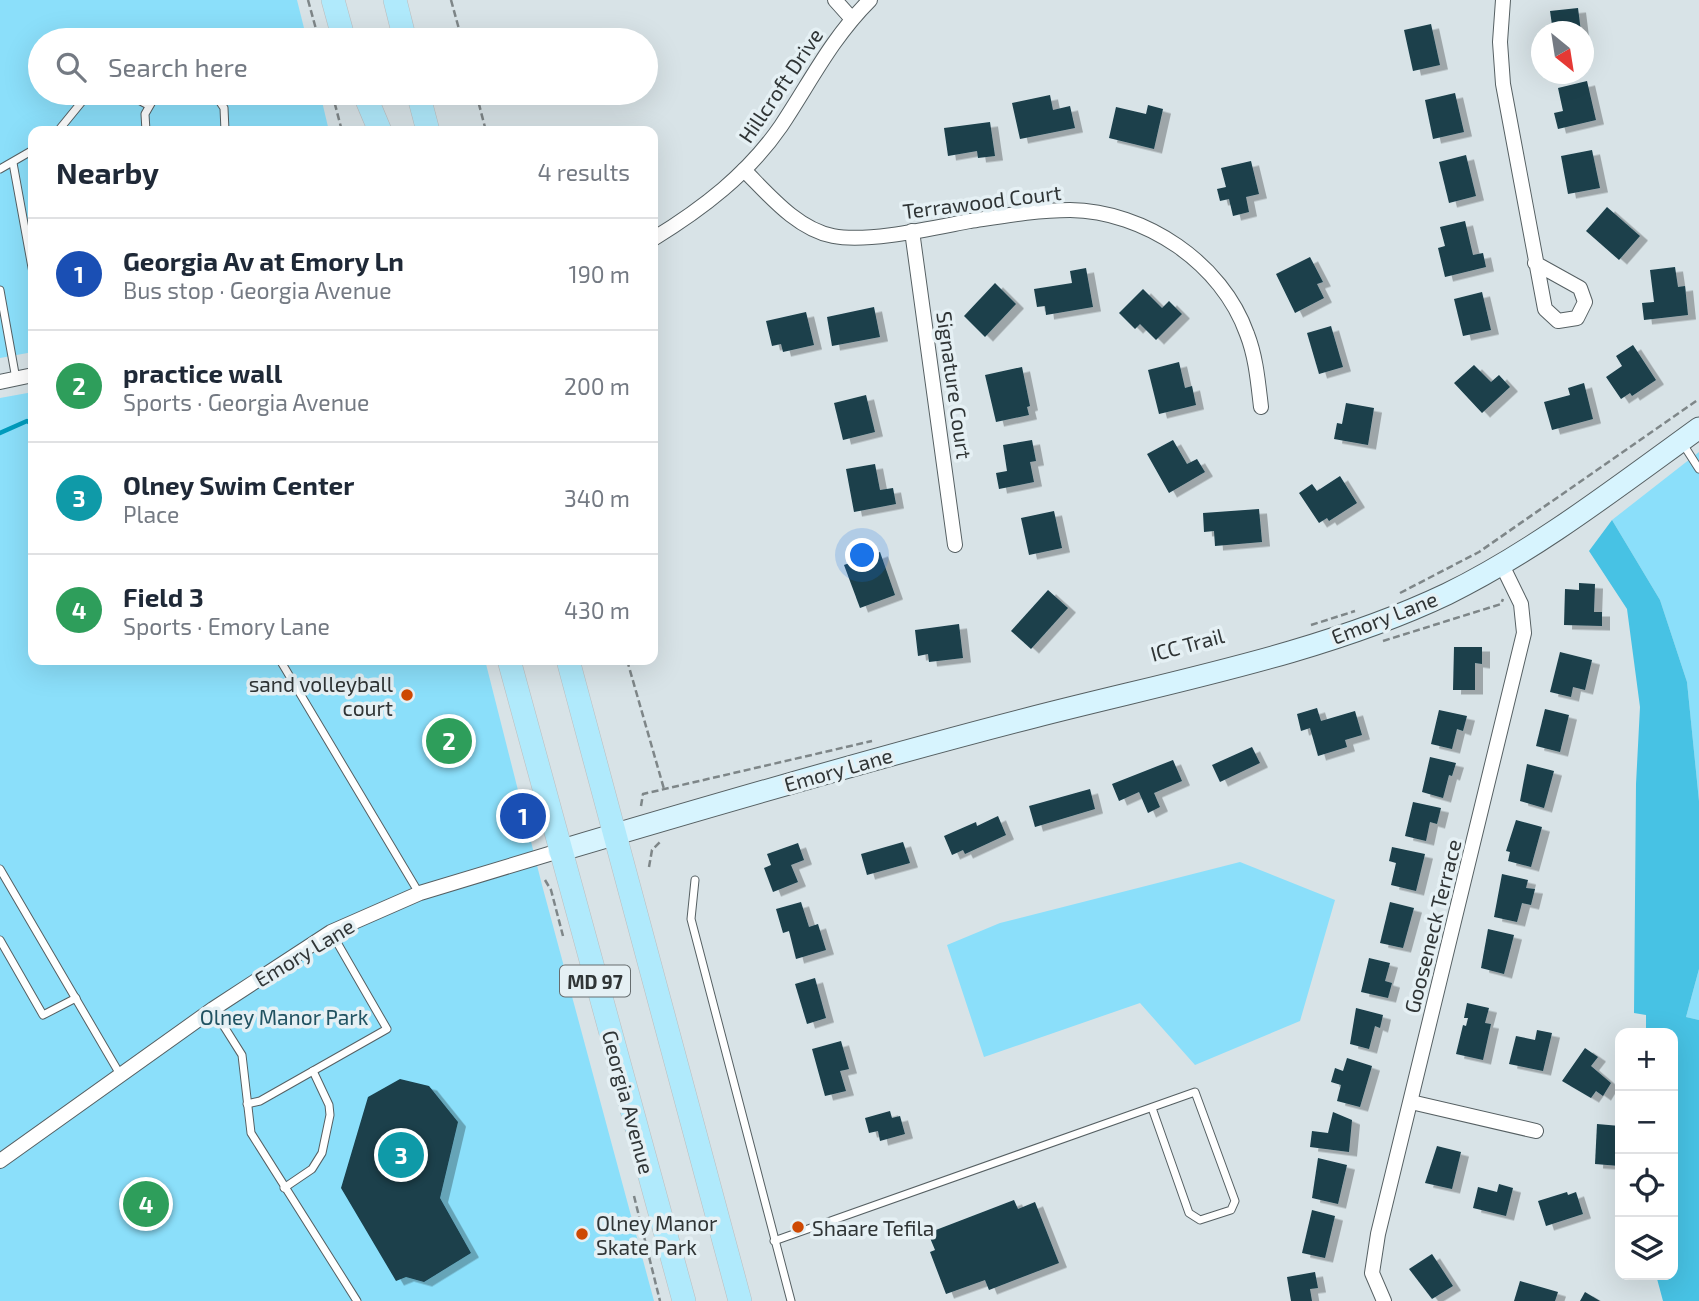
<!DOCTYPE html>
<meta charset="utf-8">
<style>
:root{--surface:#fff;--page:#f2f2f3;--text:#1f2937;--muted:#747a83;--line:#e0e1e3;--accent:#0f766e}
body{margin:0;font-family:"Exo 2",sans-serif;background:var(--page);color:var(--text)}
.controls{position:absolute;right:21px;bottom:21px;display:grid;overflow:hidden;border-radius:14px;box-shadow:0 7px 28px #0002}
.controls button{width:63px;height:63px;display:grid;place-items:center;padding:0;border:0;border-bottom:2px solid var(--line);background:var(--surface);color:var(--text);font:35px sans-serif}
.compass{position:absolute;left:1531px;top:21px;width:63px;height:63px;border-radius:50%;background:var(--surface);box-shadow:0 7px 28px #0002;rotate:150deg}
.you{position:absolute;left:863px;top:556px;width:24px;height:24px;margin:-18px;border:5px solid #fff;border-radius:50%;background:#1a73e8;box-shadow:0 0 0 10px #1a73e833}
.badge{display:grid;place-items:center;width:46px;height:46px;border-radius:50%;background:var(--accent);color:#fff;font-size:23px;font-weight:700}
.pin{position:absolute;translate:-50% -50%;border:4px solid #fff;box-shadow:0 2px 7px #0006}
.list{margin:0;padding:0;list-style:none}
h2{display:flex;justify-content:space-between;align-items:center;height:91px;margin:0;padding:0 28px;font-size:30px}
h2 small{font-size:23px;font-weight:400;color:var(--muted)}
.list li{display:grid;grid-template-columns:46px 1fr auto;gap:21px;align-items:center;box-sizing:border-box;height:112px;padding:0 28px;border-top:2px solid var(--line)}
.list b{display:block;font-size:26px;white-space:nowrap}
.list p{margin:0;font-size:23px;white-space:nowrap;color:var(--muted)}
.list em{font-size:23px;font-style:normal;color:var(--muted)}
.icon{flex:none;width:38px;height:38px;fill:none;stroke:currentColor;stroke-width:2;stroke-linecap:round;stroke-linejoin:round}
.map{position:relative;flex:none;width:1699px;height:1301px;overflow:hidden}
.search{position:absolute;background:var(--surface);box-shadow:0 7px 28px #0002;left:28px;top:28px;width:630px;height:77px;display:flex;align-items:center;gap:18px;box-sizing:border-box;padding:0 24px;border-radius:38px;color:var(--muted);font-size:26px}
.panel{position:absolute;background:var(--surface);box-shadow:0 7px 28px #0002;left:28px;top:126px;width:630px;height:539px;border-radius:14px}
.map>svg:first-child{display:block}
</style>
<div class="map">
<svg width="1699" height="1301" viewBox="0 0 1699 1301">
<defs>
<filter id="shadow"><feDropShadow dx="8" dy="4.5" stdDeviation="0" flood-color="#0004"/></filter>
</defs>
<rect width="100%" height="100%" fill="#d8e3e7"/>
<!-- green -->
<g fill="#8bdffa">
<polygon points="0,0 297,0 307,40 40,40 40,93 320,93 329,131 33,131 33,352 0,358"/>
<polygon points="33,392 33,660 485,660 542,885 654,1301 0,1301 0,398"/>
<polygon points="1699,452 1699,801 1687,682 1660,600 1612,520"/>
<polygon points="1240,862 1335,900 1300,1021 1195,1065 1140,1003 984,1057 947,945 1000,923"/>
<polygon points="1699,969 1699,1020 1686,1017"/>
</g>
<!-- forest -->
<polygon fill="#47c2e4" points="1612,520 1660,600 1687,682 1699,801 1699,969 1686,1017 1699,1020 1699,1301 1663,1301 1656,1275 1673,1275 1673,1033 1646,1033 1646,1015 1634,1013 1636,784 1640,707 1627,609 1589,551"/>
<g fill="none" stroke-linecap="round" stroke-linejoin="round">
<!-- stream -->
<polyline stroke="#009cbd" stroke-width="4.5" points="0,433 27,421 33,425"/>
</g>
<!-- building -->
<g fill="#1a3f4b" filter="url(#shadow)">
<polygon points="1578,8 1581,32 1553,32 1550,11"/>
<polygon points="1431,24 1440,65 1413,71 1404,30"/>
<polygon points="1587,81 1596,120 1558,129 1554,113 1563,111 1558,88"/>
<polygon points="1455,93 1464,132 1433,139 1425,100"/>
<polygon points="1050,95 1053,110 1070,106 1075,128 1020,139 1012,103"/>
<polygon points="1148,105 1163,109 1154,149 1109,138 1116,107 1146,114"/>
<polygon points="990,122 995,156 978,158 977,151 948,156 944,128"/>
<polygon points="1592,150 1600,188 1568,194 1561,156"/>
<polygon points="1466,155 1476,196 1449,203 1439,162"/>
<polygon points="1251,161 1259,194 1246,197 1249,212 1233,216 1229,199 1220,201 1217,189 1226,187 1221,168"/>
<polygon points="1607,207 1640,236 1619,260 1586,231"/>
<polygon points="1465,221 1473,255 1483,253 1486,267 1445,277 1438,248 1445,246 1440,227"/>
<polygon points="1310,257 1323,282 1317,284 1324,298 1295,313 1276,274"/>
<polygon points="1675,267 1678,287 1685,286 1688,315 1644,320 1642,303 1654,302 1650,270"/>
<polygon points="1086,268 1093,307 1046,315 1045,306 1037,307 1034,289 1072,283 1070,271"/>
<polygon points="995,283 1016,304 985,337 964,316"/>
<polygon points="1143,289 1162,308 1169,301 1182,314 1156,340 1140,324 1135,329 1119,313"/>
<polygon points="1482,292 1491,330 1463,336 1454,299"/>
<polygon points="874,307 880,337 832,346 827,317"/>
<polygon points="806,312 814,345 783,352 781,344 772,346 766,321"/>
<polygon points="1331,326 1343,367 1319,374 1307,333"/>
<polygon points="1633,345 1656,380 1632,396 1630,393 1621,399 1606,377 1622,366 1616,356"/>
<polygon points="1179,362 1185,388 1192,386 1196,405 1159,414 1148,370"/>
<polygon points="1474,365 1491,382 1499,375 1510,387 1482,413 1454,383"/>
<polygon points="1022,367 1030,406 1027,407 1029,415 996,422 985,375"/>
<polygon points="1584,383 1593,419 1552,430 1544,402 1570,395 1568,388"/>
<polygon points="866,395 875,432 843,440 834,403"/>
<polygon points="1346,403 1374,408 1368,445 1334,439 1337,423 1342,424"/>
<polygon points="1032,440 1036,461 1030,462 1034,482 999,489 996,473 1007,471 1003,445"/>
<polygon points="1173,440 1187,464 1197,459 1205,472 1169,493 1147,454"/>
<polygon points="875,464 880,490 893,488 896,504 854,512 846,469"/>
<polygon points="1340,476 1357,503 1329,521 1327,518 1319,523 1299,493 1312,484 1317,491"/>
<polygon points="1259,509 1262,542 1215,546 1214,531 1204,532 1203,513"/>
<polygon points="1054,511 1062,548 1029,555 1021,518"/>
<polygon points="880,552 895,595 860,608 844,565"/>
<polygon points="1579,583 1595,584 1594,612 1602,612 1602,626 1564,625 1565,589 1579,590"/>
<polygon points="1048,590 1068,608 1031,649 1011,631"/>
<polygon points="959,624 963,658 929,662 928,654 918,656 915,630"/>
<polygon points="1454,647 1482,647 1482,664 1475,663 1475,690 1453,690"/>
<polygon points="1560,652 1592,660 1585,690 1573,687 1571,697 1550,692"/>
<polygon points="1317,708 1321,721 1355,711 1362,735 1345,740 1347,747 1318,756 1310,728 1301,731 1297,714"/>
<polygon points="1545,709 1569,715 1560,752 1536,746"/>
<polygon points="1439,710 1467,716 1463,731 1457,729 1452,749 1431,744"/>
<polygon points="1252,747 1260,763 1220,782 1212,765"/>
<polygon points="1430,757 1456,763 1452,776 1449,775 1443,798 1422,792"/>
<polygon points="1173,760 1182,781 1154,793 1160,807 1148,813 1139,792 1119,801 1112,784"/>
<polygon points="1527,764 1554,771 1544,808 1520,801"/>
<polygon points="1090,789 1095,809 1035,827 1029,806"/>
<polygon points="1413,802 1441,808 1437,824 1430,822 1426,841 1405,836"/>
<polygon points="998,816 1006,835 965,854 963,850 952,855 944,836 976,822 977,826"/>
<polygon points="1516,820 1542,827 1531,867 1508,861 1510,852 1506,851"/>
<polygon points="903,842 910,863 867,875 861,854"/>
<polygon points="798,843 804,860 791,865 798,882 773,892 764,868 771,865 767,854"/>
<polygon points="1392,847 1425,854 1416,891 1391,885 1396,863 1389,861"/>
<polygon points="1502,874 1528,880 1526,888 1535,889 1531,905 1522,903 1517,922 1494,917"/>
<polygon points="801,902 809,927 818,924 826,950 796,959 789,931 783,933 776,909"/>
<polygon points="1390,902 1414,908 1403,948 1380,943"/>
<polygon points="1488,929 1514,935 1504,974 1481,968"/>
<polygon points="1369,958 1390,963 1385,981 1392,983 1388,998 1361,992"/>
<polygon points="815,978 826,1018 807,1024 795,984"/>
<polygon points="1467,1003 1489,1008 1485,1023 1491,1024 1483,1060 1456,1054 1463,1025 1466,1026 1468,1018 1464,1018"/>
<polygon points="1356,1008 1383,1015 1380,1028 1375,1026 1369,1049 1350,1044"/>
<polygon points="1537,1030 1552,1033 1543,1071 1509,1064 1516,1036 1535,1040"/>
<polygon points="841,1041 849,1069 840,1071 846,1091 825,1096 812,1049"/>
<polygon points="1585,1048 1598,1057 1591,1066 1611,1083 1603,1096 1596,1091 1591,1098 1562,1081"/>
<polygon points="1347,1058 1372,1066 1360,1107 1337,1101 1341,1085 1331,1082 1335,1068 1343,1071"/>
<polygon points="400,1079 429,1086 458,1122 440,1198 471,1253 424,1282 406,1277 396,1281 341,1188 368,1097"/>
<polygon points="890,1111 892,1118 900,1116 905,1134 880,1141 878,1131 869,1133 865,1118"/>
<polygon points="1333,1112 1352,1120 1349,1152 1310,1147 1312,1131 1328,1133"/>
<polygon points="1597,1124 1620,1126 1620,1166 1595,1164"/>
<polygon points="1437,1146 1461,1152 1452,1189 1425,1183"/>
<polygon points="1318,1158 1347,1165 1338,1204 1312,1198"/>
<polygon points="1499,1184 1513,1188 1506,1216 1473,1208 1478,1187 1497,1192"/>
<polygon points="1567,1192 1568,1195 1576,1192 1583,1214 1546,1226 1538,1201"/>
<polygon points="1014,1200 1018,1209 1035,1202 1059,1263 989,1290 985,1280 946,1294 930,1252 935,1250 928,1233"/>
<polygon points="1312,1210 1335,1216 1325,1258 1302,1253"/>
<polygon points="1432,1254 1453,1286 1432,1299 1409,1269"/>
<polygon points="1315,1272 1318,1288 1310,1289 1312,1301 1291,1301 1287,1277"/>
<polygon points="1520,1281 1558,1292 1555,1301 1514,1301"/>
<polygon points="1585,1292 1600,1301 1580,1301"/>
</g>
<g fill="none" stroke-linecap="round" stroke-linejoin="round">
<!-- lane casing -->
<g stroke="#566063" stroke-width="9">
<g id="lane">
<polyline points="125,93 148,105"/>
<polyline points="214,93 224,108 225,131"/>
<polyline points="58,131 89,93"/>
<polyline points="146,131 145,114 157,93"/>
<polyline points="13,163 33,273"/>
<polyline points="0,169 33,150"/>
<polyline points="0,290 16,379"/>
<polyline points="1683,444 1699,469"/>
<polyline points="280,660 419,893"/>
<polyline points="0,869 121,1076"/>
<polyline points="695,880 691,919 791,1301"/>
<polyline points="0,940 43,1015 76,998"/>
<polyline points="213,1009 242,1055 251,1133 357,1301"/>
<polyline points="247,1104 260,1101 387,1029 331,932"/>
<polyline points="284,1188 312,1169 322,1153 330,1115 329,1105 313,1071"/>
<polyline points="774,1241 1195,1092 1235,1201 1231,1210 1200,1220 1189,1213 1152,1108"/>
</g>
</g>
<!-- street casing -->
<g stroke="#566063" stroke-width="16">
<g id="street">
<polyline points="835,0 852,19"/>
<polyline points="1503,0 1500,42 1503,84 1545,309 1558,321 1577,318 1585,302 1580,288 1535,263"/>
<path d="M744 170C769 195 797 229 833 236 868 243 933 228 970 221 1003 216 1037 210 1070 210 1145 211 1222 263 1247 334 1256 357 1258 382 1261 407"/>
<polyline points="912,231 955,545"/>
<path d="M653 239C702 209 748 174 781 126 811 81 831 39 870 0"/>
<polyline points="0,382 33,375"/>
<polyline points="1411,1102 1536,1131"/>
<polyline points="0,1161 213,1009 331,932 420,893 559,851"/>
<polyline points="1384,1301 1372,1273 1378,1234 1524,633 1521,604 1501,563"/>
</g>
</g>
<!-- secondary casing -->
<g stroke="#566063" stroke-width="23">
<path id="secondary" d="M559 851C717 804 874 758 1034 717 1169 682 1321 654 1447 594 1535 551 1620 485 1699 428"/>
</g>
<!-- primary casing -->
<g stroke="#bdbebf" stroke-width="24">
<g id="primary">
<polyline points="333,0 344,40"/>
<polyline points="395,0 405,40"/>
<polyline points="364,93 380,131"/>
<polyline points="418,93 428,131"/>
<polyline points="509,660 684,1301"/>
<polyline points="568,660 740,1301"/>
</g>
</g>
<!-- path -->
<g stroke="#7e8688" stroke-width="2.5" stroke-dasharray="7 3.5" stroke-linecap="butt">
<polyline points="308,0 319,40"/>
<polyline points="451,0 462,40"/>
<polyline points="332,93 342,131"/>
<polyline points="476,93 486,131"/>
<polyline points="1400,593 1479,552 1699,399"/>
<polyline points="1311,625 1355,611"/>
<polyline points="1383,641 1501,604 1503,599"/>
<polyline points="627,660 664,789"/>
<polyline points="641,806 643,794 872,741"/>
<polyline points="649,867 652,850 662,840"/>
<polyline points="545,880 551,890 563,936"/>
<polyline points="634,1196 660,1301"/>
</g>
<!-- lane -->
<use href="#lane" stroke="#fff" stroke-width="7"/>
<!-- street -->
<use href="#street" stroke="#fff" stroke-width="14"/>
<!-- secondary -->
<use href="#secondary" stroke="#d7f4fe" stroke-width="21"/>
<!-- primary -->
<use href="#primary" stroke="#b0eafc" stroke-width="23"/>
</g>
<!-- markers -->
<g fill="#ce4903" stroke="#e5f0f4" stroke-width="2.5">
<circle cx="407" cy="695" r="7"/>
<circle cx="798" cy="1227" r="7"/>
<circle cx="582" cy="1234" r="7"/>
</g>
<g text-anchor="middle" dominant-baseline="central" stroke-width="7" stroke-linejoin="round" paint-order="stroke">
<!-- shield labels -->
<rect fill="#e5f0f4" stroke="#666d6f" stroke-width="2" x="560" y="965.5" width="70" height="31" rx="5"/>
<g font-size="19" font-weight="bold" fill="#303536">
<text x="595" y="981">MD 97</text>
</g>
<!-- street labels -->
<g font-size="21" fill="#303536" stroke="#e5f0f4">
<text transform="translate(780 85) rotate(-56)">Hillcroft Drive</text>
<text transform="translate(982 201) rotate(-7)">Terrawood Court</text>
<text transform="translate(955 385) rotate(82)">Signature Court</text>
<text transform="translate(1384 617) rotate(-21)">Emory Lane</text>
<text transform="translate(1187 644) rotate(-15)">ICC Trail</text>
<text transform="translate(838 769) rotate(-16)">Emory Lane</text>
<text transform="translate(1432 926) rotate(-76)">Gooseneck Terrace</text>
<text transform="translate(304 952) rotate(-31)">Emory Lane</text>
<text transform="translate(629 1102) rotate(75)">Georgia Avenue</text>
</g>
<!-- poi labels -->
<g font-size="21" fill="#303536" stroke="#e5f0f4" text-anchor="start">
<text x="393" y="683" text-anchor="end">sand volleyball<tspan x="393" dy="24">court</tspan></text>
<text x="596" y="1222">Olney Manor<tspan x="596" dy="24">Skate Park</tspan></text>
<text x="812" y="1227">Shaare Tefila</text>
</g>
<!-- park labels -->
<g font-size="21" fill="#205261" stroke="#e5f0f4">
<text x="284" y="1016">Olney Manor Park</text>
</g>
</g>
</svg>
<div class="controls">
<button>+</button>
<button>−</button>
<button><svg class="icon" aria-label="locate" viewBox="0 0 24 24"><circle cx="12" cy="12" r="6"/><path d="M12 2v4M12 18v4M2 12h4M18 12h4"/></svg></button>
<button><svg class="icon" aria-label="layers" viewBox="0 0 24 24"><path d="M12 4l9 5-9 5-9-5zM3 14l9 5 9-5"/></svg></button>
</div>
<svg class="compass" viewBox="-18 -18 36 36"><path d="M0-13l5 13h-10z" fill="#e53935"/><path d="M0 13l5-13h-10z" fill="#747a83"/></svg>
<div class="you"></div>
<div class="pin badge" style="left:523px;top:816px;background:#1a4fb4">1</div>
<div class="pin badge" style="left:449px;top:741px;background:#2e9e5b">2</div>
<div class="pin badge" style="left:401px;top:1155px;background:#0f9aa8">3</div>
<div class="pin badge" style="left:146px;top:1204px;background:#2e9e5b">4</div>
<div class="search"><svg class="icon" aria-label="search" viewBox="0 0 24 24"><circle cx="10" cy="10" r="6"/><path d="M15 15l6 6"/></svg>Search here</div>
<section class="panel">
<h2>Nearby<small>4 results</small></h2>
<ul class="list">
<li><span class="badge" style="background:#1a4fb4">1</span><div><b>Georgia Av at Emory Ln</b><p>Bus stop · Georgia Avenue</p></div><em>190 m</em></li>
<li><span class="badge" style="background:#2e9e5b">2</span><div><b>practice wall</b><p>Sports · Georgia Avenue</p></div><em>200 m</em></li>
<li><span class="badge" style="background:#0f9aa8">3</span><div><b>Olney Swim Center</b><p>Place</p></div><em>340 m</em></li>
<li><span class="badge" style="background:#2e9e5b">4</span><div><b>Field 3</b><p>Sports · Emory Lane</p></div><em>430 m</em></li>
</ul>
</section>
</div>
